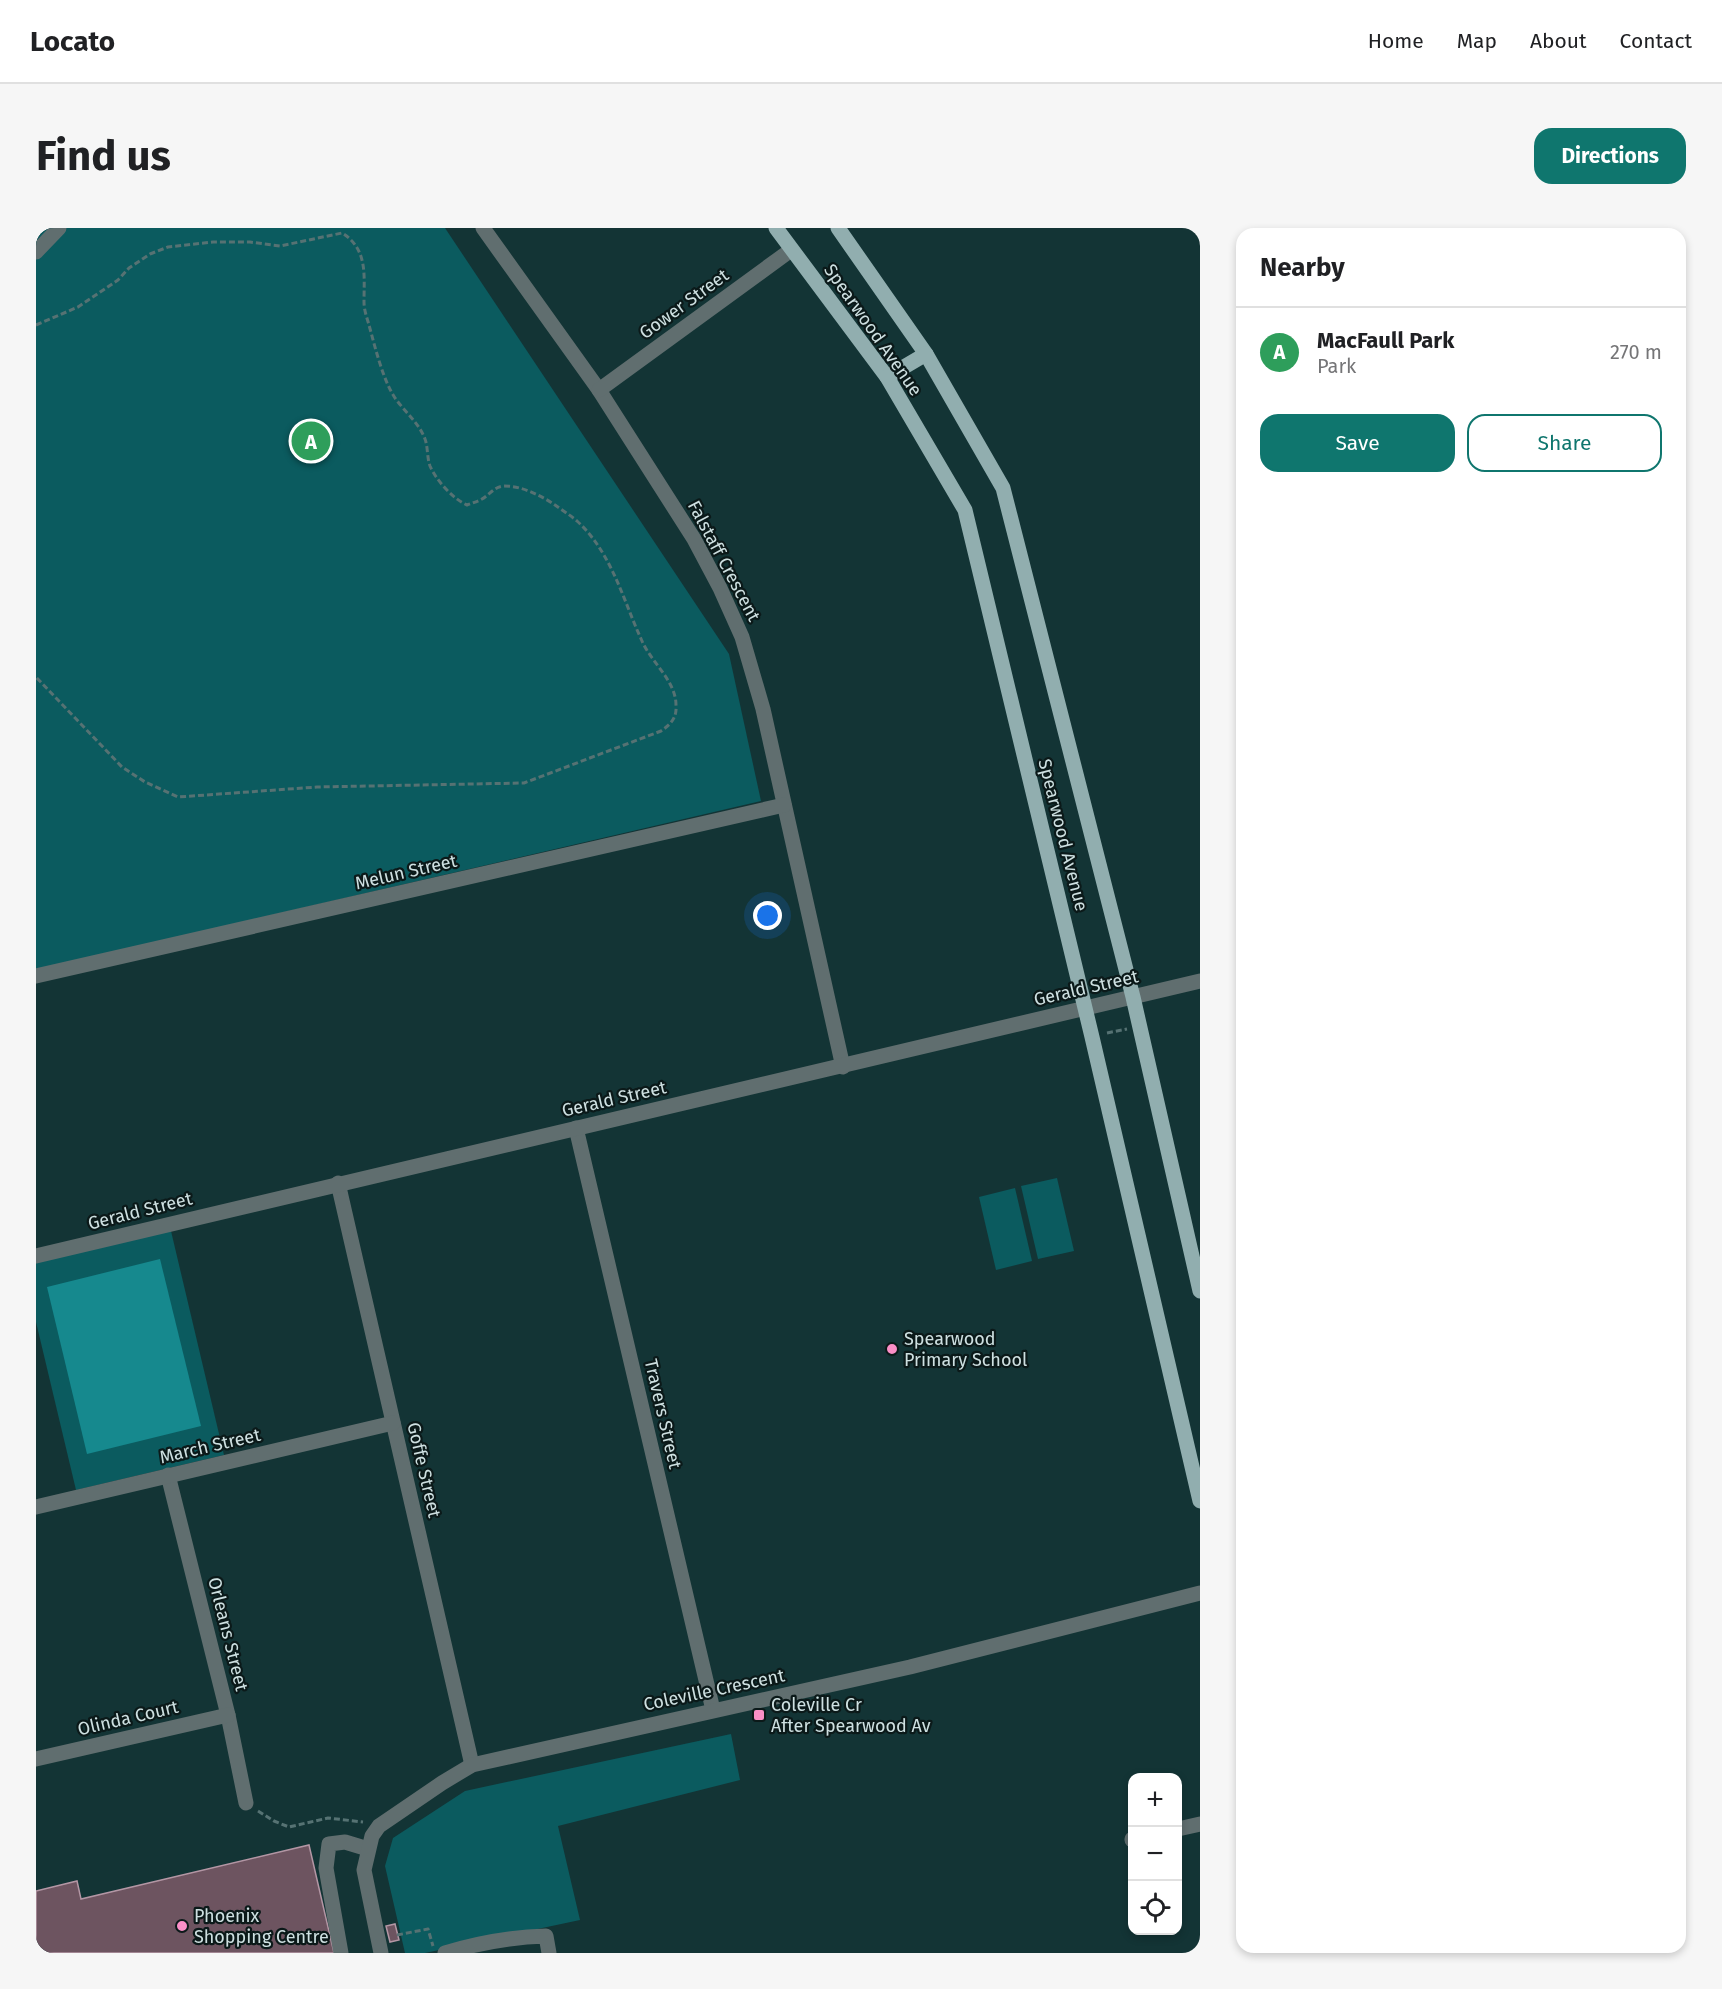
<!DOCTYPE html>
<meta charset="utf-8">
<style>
:root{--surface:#fff;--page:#f6f6f6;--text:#202124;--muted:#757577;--line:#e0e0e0;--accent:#0f766e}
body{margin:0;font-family:"Fira Sans",sans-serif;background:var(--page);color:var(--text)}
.controls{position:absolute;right:18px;bottom:18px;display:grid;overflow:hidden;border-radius:12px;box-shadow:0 3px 9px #0003}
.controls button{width:54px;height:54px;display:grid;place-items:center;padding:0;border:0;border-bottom:2px solid var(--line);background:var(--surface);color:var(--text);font:30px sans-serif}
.you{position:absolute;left:732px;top:688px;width:21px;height:21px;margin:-15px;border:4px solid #fff;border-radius:50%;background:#1a73e8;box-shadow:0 0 0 9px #1a73e833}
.badge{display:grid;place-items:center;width:39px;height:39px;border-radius:50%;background:var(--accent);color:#fff;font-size:20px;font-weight:700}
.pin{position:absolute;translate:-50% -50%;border:3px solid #fff;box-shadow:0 2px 6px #0006}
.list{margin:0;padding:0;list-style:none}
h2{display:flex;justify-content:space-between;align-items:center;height:78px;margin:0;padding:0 24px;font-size:26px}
h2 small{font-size:20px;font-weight:400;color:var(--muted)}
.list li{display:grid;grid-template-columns:39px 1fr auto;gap:18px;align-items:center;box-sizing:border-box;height:90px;padding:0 24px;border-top:2px solid var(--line)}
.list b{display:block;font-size:22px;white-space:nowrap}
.list p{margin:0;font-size:20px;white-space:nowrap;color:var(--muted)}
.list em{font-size:20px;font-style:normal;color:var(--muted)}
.actions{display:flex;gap:12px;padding:18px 24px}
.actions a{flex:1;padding:14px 0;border:2px solid var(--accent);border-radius:18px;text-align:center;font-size:21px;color:var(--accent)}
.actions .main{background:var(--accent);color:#fff}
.icon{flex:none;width:33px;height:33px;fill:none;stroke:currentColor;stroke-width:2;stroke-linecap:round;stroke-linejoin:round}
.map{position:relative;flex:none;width:1164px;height:1725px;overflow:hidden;border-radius:18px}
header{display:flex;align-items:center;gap:36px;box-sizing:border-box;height:84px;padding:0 30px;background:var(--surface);border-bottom:2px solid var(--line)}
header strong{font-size:28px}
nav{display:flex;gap:33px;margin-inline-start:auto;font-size:21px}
.intro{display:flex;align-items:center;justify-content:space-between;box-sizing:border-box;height:144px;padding:0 36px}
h1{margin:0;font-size:42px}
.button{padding:15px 27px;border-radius:18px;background:var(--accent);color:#fff;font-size:21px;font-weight:700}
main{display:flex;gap:36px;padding:0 36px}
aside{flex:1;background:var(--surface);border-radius:18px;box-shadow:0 3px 9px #0003}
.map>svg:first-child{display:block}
</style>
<header>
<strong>Locato</strong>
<nav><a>Home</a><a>Map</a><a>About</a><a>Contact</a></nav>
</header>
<div class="intro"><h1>Find us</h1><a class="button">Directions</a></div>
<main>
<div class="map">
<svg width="1164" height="1725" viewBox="0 0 1164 1725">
<rect width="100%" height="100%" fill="#133435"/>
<!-- green -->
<g fill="#0b5b5f">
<polygon points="0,0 409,0 693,426 725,573 0,742"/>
<polygon points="1021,950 1038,1023 1002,1031 985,958"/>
<polygon points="979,960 996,1033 960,1042 943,969"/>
<polygon points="135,1003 188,1227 40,1262 0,1094 0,1034"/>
<polygon points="695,1506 704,1552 522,1598 544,1692 389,1725 369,1725 349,1638 357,1610 429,1563"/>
</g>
<!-- water -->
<polygon fill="#16898e" points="124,1031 165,1198 51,1226 11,1059"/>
<!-- building -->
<g fill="#6d5460" stroke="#b396a4" stroke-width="1.5">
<polygon points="273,1617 298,1725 0,1725 0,1663 41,1653 45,1671"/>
<polygon points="359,1696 363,1712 354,1714 350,1698"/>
</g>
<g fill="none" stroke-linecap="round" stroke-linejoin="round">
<!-- path -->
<g stroke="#567273" stroke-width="3" stroke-dasharray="6 3" stroke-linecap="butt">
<path d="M0 97 42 79 82 52 93 40 114 26 132 19 177 14H214L244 18 306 5C332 21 328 47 328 74 328 82 331 90 333 97 339 119 347 152 359 170 369 184 383 195 389 211 392 219 391 230 394 238 400 252 417 271 431 277 436 275 440 274 444 272 453 268 457 259 468 258 486 258 504 267 519 277 526 282 534 287 541 293 576 325 587 372 606 413 615 434 640 453 640 477 641 490 635 496 625 503L488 555 281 559 142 569 109 554 86 539 0 449"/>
<polyline points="1071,805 1091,801"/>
<polyline points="222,1583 238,1593 253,1599 292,1590 327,1594"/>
<polyline points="361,1707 392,1701 397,1718"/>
</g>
<!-- minor -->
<g stroke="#606e6f" stroke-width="15">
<polyline points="447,0 563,162 658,311 684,360 706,409 727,481 807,839"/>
<polyline points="0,24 23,0"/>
<polyline points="563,162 755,22"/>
<polyline points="0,748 748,577"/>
<polyline points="540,900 677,1482"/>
<polyline points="302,955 436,1537"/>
<polyline points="0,1028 1164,753"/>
<polyline points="132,1247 192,1487 210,1575"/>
<polyline points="0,1279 357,1195"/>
<polyline points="0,1531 192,1487"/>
<polyline points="1142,1601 1164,1596"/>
<polyline points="1096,1612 1096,1611"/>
<polyline points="305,1725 290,1640 293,1616 309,1614 332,1621"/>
<polyline points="345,1725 328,1642 336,1608 343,1598 406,1555 436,1537 874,1439 1164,1365"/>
<path d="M409 1725C442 1715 476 1709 510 1708L513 1725"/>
</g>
<!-- major -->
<g stroke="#91aeaf" stroke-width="15">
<polyline points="740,0 851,149 929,282 1056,809 1164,1273"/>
<polyline points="802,0 890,126 967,260 1097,769 1164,1063"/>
<polyline points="851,149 890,126"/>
</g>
</g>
<!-- markers -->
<g fill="#fa8fc7" stroke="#0b1919" stroke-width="2">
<circle cx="856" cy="1121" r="6"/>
<rect x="717" y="1481" width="12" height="12" rx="3"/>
<circle cx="146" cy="1698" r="6"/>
</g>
<g text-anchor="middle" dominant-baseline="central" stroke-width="4.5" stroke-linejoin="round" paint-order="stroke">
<!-- street labels -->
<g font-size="18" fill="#cee0e1" stroke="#0b1919">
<text transform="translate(648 76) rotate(-36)">Gower Street</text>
<text transform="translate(837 102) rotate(55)">Spearwood Avenue</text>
<text transform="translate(688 333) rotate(62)">Falstaff Crescent</text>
<text transform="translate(1027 607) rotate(76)">Spearwood Avenue</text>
<text transform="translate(370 644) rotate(-13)">Melun Street</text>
<text transform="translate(1050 760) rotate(-13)">Gerald Street</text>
<text transform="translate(578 871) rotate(-13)">Gerald Street</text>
<text transform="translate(104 983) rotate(-14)">Gerald Street</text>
<text transform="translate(627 1186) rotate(77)">Travers Street</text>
<text transform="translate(174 1218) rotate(-13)">March Street</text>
<text transform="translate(388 1242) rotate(77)">Goffe Street</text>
<text transform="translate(192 1406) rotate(76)">Orleans Street</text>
<text transform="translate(678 1462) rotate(-12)">Coleville Crescent</text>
<text transform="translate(92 1490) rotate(-13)">Olinda Court</text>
</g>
<!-- poi labels -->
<g font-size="18" fill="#cee0e1" stroke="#0b1919" text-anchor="start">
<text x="868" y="1111">Spearwood<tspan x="868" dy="21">Primary School</tspan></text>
<text x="735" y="1477">Coleville Cr<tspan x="735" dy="21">After Spearwood Av</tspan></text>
<text x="158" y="1688">Phoenix<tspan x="158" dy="21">Shopping Centre</tspan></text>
</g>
</g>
</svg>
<div class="controls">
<button>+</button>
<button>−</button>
<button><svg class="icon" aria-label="locate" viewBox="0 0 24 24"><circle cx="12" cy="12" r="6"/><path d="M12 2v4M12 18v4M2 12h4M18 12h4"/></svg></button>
</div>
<div class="you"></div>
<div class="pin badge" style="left:275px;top:213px;background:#2e9e5b">A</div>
</div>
<aside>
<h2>Nearby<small></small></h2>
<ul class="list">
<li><span class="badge" style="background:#2e9e5b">A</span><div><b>MacFaull Park</b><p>Park</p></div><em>270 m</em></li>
</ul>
<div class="actions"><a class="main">Save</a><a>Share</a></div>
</aside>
</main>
